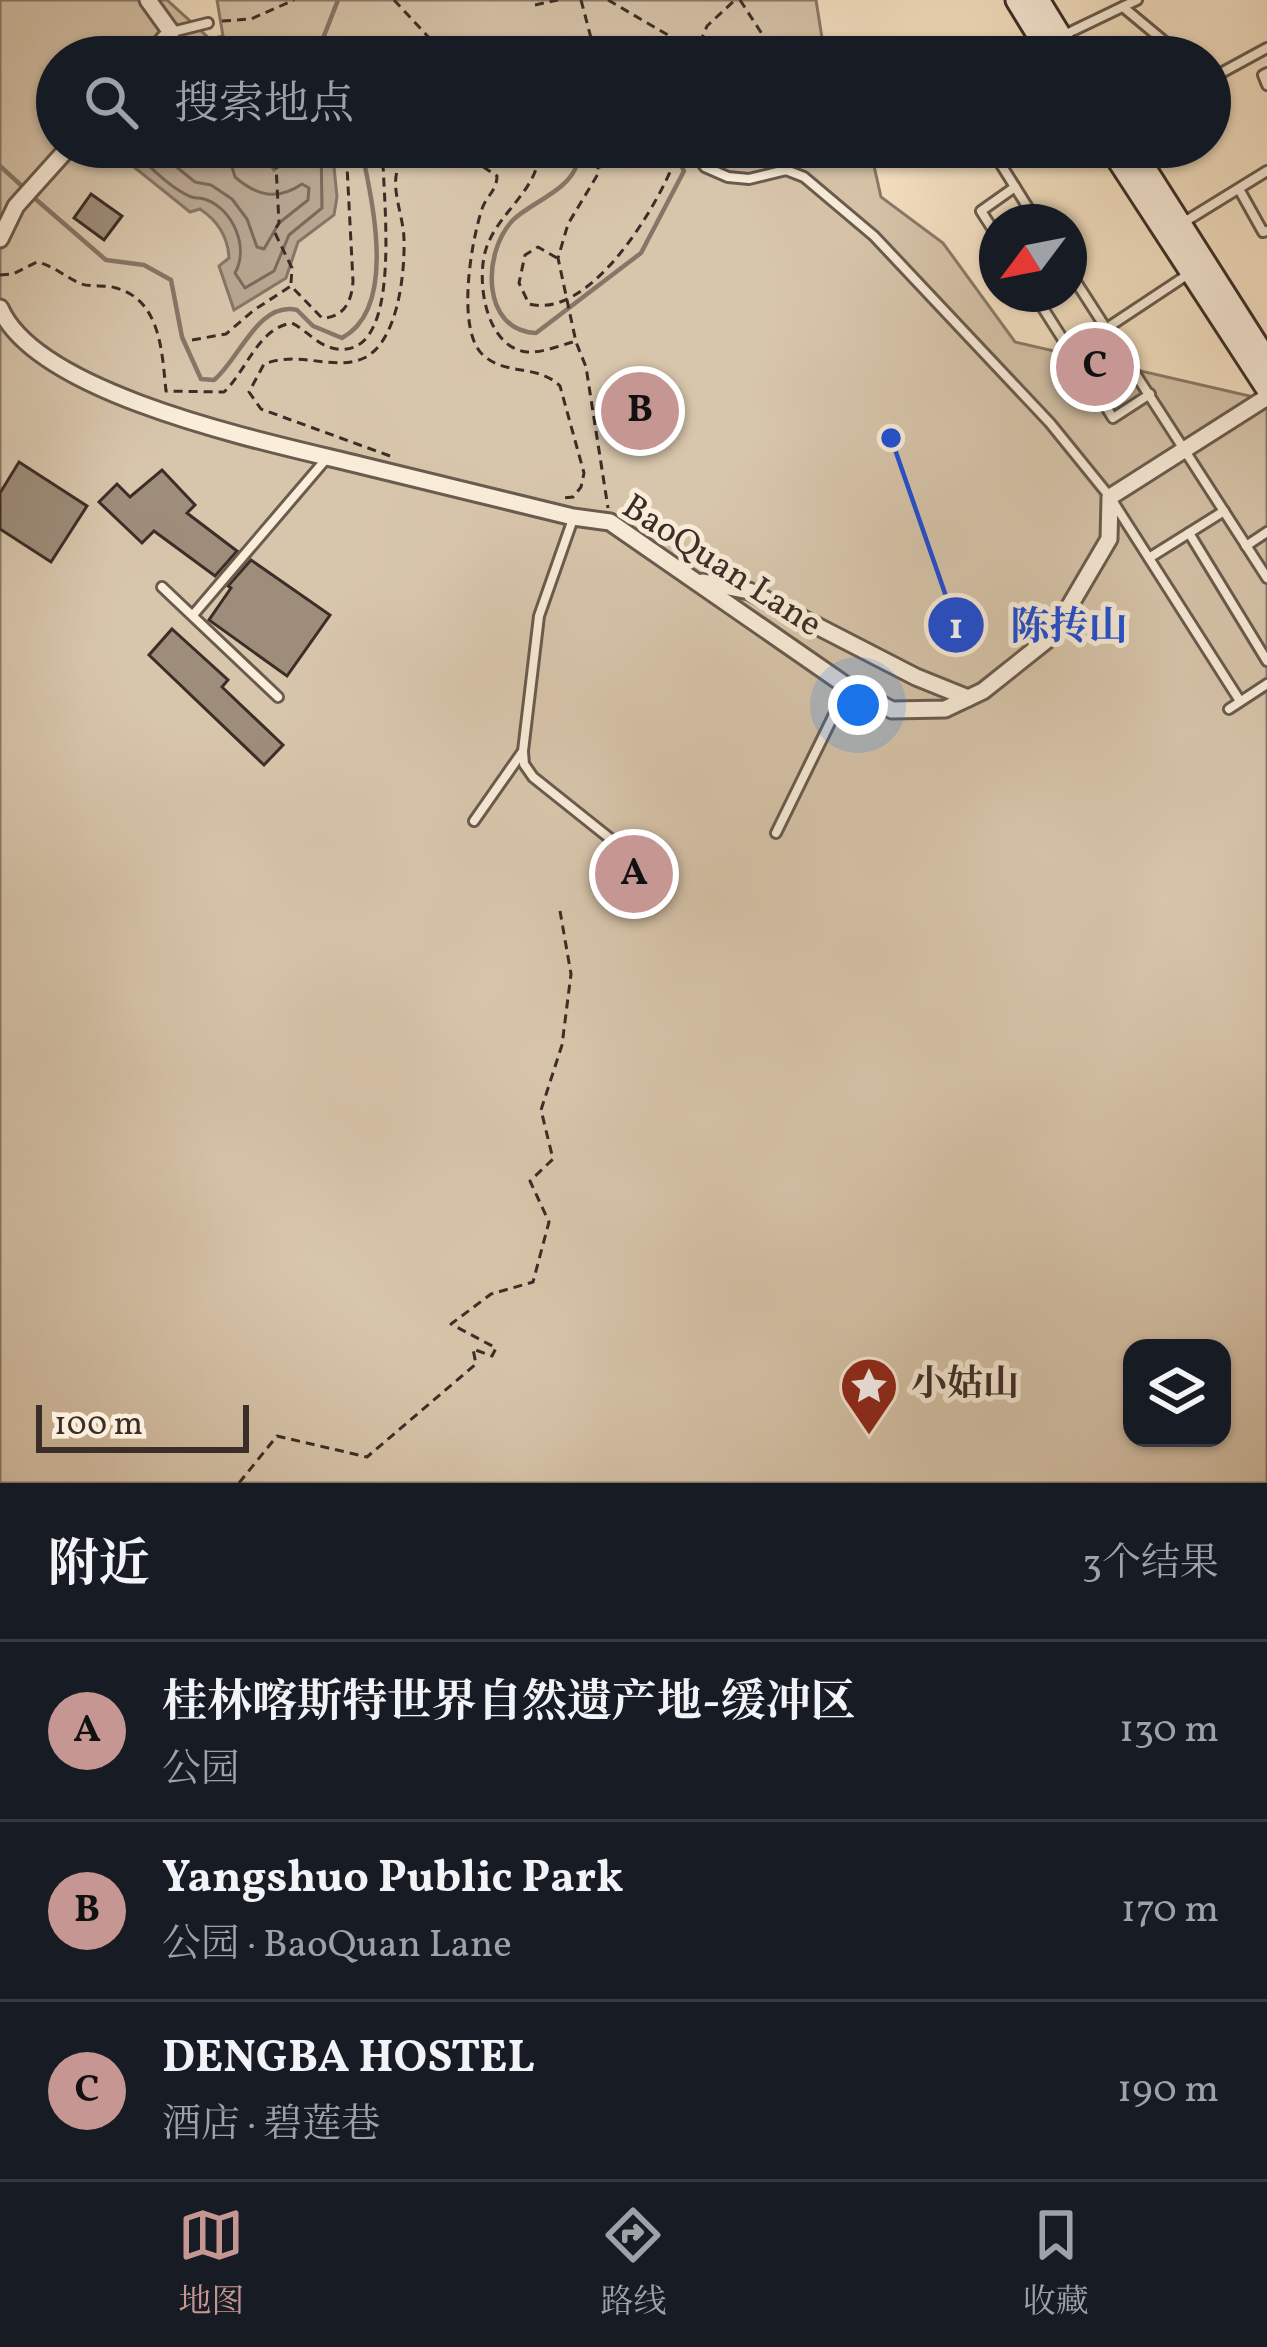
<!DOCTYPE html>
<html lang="zh">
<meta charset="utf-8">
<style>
:root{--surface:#171b24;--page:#20242c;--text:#f1f3f6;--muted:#9ea1a6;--line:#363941;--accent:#c59692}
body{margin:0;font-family:Vollkorn,"Noto Serif SC",serif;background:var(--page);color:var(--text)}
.controls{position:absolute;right:36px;bottom:36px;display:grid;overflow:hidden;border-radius:24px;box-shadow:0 3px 9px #0004}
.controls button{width:108px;height:108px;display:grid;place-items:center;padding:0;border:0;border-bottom:3px solid var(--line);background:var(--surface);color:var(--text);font:60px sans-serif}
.compass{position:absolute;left:979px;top:204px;width:108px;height:108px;border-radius:50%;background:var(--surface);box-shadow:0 3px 9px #0004;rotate:238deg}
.scale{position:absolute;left:36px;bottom:30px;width:213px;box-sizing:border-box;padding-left:12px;border:6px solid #3b2d27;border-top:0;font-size:33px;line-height:42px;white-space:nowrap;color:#3b2d27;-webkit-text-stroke:9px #faeedb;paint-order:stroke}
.you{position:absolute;left:858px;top:705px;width:42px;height:42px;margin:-30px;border:9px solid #fff;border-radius:50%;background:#1a73e8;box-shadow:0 0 0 18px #1a73e833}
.badge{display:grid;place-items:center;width:78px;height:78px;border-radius:50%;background:var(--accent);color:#111;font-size:39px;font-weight:700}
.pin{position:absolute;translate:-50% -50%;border:6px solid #fff;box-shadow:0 3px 12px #0006}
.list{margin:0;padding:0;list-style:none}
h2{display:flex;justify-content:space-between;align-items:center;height:156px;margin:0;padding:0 48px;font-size:51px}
h2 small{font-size:39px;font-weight:400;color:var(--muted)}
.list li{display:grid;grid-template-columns:78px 1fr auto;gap:36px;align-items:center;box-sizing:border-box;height:180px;padding:0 48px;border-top:3px solid var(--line)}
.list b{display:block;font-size:45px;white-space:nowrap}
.list p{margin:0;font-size:39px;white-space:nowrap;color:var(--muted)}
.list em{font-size:39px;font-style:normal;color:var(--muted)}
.icon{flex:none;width:66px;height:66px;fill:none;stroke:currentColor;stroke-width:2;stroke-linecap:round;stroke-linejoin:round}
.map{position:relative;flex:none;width:1267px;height:1483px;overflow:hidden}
.search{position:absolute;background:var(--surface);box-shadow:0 3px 9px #0004;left:36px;right:36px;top:36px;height:132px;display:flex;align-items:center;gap:30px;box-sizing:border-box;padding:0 42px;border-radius:66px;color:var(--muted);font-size:45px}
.sheet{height:696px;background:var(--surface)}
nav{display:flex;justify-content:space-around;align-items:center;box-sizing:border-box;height:168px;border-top:3px solid var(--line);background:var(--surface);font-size:33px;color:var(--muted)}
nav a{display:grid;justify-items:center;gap:6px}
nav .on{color:var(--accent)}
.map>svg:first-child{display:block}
</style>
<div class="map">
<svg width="1267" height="1483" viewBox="0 0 1267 1483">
<rect width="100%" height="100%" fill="#f8e5c7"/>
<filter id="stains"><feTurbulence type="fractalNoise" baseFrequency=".00167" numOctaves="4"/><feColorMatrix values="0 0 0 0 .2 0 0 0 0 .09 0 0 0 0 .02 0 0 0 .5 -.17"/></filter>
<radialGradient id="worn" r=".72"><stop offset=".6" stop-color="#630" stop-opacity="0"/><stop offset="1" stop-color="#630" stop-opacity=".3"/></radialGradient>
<!-- green -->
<path fill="#d8c6ac" stroke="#8a7a6a" stroke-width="3" fill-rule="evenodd" d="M0 0H167L210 39 223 36 217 0H816L825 57H57V147H893L874 166 881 197 943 243 1015 342 1267 400V1483H0ZM1132 1348H1222V1438H1132Z"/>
<!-- water -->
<path fill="#b8a691" stroke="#867667" stroke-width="3" d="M109 147H251L256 162 266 158 274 170 285 162 276 147H332L337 197 334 215 298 242 286 278 234 310 219 266 229 258C228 236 218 221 200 209L190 212Z"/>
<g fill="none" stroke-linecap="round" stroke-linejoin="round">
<!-- shore -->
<g stroke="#7a6a5c" stroke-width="3">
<path d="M128 147C146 162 167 186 189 196 194 199 201 197 207 200 234 211 249 248 235 273L245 288 274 271 289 235 322 208 321 147"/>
<path d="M152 147 195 182 211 185 232 199 247 219 257 247 264 249 279 223 308 200 309 188 302 184C277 201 257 196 235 177L226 147"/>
</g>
<!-- stream -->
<g stroke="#867667" stroke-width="4.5">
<polyline points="322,41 338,0"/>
<path d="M571 147C575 153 579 156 577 164 570 190 530 203 513 220 482 252 481 331 536 333L641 253 684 171 672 147"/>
<polyline points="0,166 24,188"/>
<path d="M32 196 106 260 144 265 171 280 182 337 201 379 214 380C239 360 258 301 297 310L313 326 342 338C399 307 371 197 361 147"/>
</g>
</g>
<!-- building -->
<g fill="#9d8d7a" stroke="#3b2d27" stroke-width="3">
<polygon points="91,194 122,216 104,240 74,218"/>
<polygon points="19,462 87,506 51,562 0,529 0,493"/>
<polygon points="162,470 195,505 187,513 237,551 215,576 154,531 142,543 99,502 117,484 130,497"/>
<polygon points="251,560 330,615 287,676 209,620 231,588 228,586"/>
<polygon points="172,629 228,680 222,687 283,745 264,765 149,655"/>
</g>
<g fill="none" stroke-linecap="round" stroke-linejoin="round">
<!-- service casing -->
<g stroke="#6a5b4f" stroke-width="14">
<g id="service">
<polyline points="1123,7 1183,57"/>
<polyline points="172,32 208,23"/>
<polyline points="1062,36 1137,0"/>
<polyline points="1267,73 1263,75 1267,85"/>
<polyline points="1210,79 1267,48"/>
<polyline points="689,147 705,167 728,177 749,179 786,170 804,177 874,236 1050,423 1110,497 1240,701"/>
<polyline points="990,147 1037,222"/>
<polyline points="786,170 794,147"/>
<polyline points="1239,189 1263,232 1267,231"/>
<polyline points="1181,224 1267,171"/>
<polyline points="997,236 981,211 1015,187"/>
<polyline points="1069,271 1267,578"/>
<polyline points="1034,294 1113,418 1150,394"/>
<polyline points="1107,328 1190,273"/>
<polyline points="1189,533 1267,661"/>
<polyline points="1246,546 1267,532"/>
<polyline points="1149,558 1224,511"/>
<polyline points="162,587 278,697"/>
<polyline points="193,615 327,458"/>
<polyline points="1229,709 1267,684"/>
<polyline points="523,752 524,764 533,777 662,880"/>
<polyline points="474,821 523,751 539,616 573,519"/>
<polyline points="776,833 847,688"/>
</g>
</g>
<!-- minor casing -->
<g stroke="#6a5b4f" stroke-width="21">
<g id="minor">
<polyline points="148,0 171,32 148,57"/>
<polyline points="0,239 16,206 69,147"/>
<path d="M0 308C38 396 271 443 360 465 431 482 502 500 573 517L610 522 848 687 892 710 945 709 983 691 1052 636 1109 539 1110 497 1267 397"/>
<polyline points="703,582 749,591 916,677 968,698"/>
</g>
</g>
<!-- secondary casing -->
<g stroke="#3b2d27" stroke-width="27">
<g id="secondary">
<polyline points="1017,0 1052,57"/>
<polyline points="1038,0 1073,57"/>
<polyline points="1110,147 1267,388"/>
<polyline points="1131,147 1267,361"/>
</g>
</g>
<!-- path -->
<g stroke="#3b2d27" stroke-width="3" stroke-dasharray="9 6" stroke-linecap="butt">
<polyline points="394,0 447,57"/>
<polyline points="581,0 596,57"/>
<polyline points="608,0 685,45 691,57"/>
<polyline points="740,0 777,57"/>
<polyline points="535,5 558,0"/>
<polyline points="222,21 251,19 294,0"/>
<polyline points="694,57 707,26 735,0"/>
<path d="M443 147 464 154 497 176C497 191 486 196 482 209 471 242 456 330 483 355 506 376 538 364 560 386L584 473 581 487 573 497 562 498"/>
<path d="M500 147C513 151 531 155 536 169 526 198 496 218 486 249 476 280 485 347 527 352 541 353 559 346 573 342"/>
<polyline points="591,147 598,160 598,174 568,224 558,258 576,342 586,367 608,508"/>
<polyline points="600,168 606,147"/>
<path d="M557 258 538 247 525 255 519 283 529 304C588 319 650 217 670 172L659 147"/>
<path d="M0 275 13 274 37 262C54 266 64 276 79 283 90 288 104 284 116 288 161 300 162 353 166 391L224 392C247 370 258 328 292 323 306 330 318 345 332 348 409 367 380 182 383 147"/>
<polyline points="291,283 292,268 274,231 279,223 276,166 300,156 299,147"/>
<path d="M192 340 226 334 254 310 291 286 322 318C344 318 352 301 353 281L346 147"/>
<path d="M390 456 261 409 249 392 264 364C302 350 333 372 364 358 398 342 405 273 404 239 403 205 378 168 419 147"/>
<polyline points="239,1483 277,1436 367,1457 476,1364 473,1349 492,1356 496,1348 451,1324 491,1294 533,1282 549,1222 530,1181 553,1159 541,1110 562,1045 571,974 560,911"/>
</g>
<!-- service -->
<use href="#service" stroke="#faeedb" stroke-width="8"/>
<!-- minor -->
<use href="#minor" stroke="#faeedb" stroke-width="15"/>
<!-- secondary -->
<use href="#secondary" stroke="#faeedb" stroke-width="21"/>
</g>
<!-- icons -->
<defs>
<g id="sight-pin" transform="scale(3)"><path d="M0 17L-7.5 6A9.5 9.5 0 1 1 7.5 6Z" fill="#8f2418" stroke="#faeedb"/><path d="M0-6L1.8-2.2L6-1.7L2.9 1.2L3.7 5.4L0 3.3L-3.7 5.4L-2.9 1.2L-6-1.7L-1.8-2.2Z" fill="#fff"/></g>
</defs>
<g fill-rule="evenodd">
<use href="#sight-pin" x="869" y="1386"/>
</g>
<g text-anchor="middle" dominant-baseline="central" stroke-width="10" stroke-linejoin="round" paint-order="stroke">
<!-- street labels -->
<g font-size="36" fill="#3b2d27" stroke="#faeedb">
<text transform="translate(721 567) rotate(33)">BaoQuan Lane</text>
</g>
<!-- poi labels -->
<g font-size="36" font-weight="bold" fill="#3b2d27" stroke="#faeedb" text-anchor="start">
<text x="911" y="1386">小姑山</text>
</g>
</g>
<!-- callouts -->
<path fill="none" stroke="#1d4ed8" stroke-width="4.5" d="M891 438L956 625"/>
<g fill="#1d4ed8" stroke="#faeedb" stroke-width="4.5">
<circle cx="891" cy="438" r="12"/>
<circle cx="956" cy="625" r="30"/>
</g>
<g font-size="36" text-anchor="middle" font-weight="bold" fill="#fff">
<text x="956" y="638">1</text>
</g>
<g font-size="39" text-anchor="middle" font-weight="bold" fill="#1d4ed8" stroke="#faeedb" stroke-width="10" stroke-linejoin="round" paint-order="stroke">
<text x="1069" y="639">陈抟山</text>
</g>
<rect width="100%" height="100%" filter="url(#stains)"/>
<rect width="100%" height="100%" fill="url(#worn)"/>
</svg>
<div class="controls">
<button><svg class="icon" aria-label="layers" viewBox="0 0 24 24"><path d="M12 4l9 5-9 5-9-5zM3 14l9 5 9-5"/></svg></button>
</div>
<svg class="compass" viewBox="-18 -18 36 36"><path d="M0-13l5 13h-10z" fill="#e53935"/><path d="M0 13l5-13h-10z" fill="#9ea1a6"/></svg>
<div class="scale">100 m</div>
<div class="you"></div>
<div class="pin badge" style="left:634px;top:874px">A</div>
<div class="pin badge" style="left:640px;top:411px">B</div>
<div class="pin badge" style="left:1095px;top:367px">C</div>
<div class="search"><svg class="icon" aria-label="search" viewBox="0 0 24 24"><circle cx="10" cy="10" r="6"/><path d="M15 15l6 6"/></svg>搜索地点</div>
</div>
<section class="sheet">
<h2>附近<small>3个结果</small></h2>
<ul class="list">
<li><span class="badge">A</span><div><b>桂林喀斯特世界自然遗产地-缓冲区</b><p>公园</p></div><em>130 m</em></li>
<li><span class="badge">B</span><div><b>Yangshuo Public Park</b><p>公园 · BaoQuan Lane</p></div><em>170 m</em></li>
<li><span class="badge">C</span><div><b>DENGBA HOSTEL</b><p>酒店 · 碧莲巷</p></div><em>190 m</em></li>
</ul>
</section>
<nav>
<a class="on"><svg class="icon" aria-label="map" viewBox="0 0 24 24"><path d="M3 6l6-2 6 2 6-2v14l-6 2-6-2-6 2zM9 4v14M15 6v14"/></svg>地图</a>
<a><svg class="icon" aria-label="directions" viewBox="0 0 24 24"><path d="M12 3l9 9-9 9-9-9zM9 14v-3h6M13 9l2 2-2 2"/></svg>路线</a>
<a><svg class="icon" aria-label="saved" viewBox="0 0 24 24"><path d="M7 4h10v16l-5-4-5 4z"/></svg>收藏</a>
</nav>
